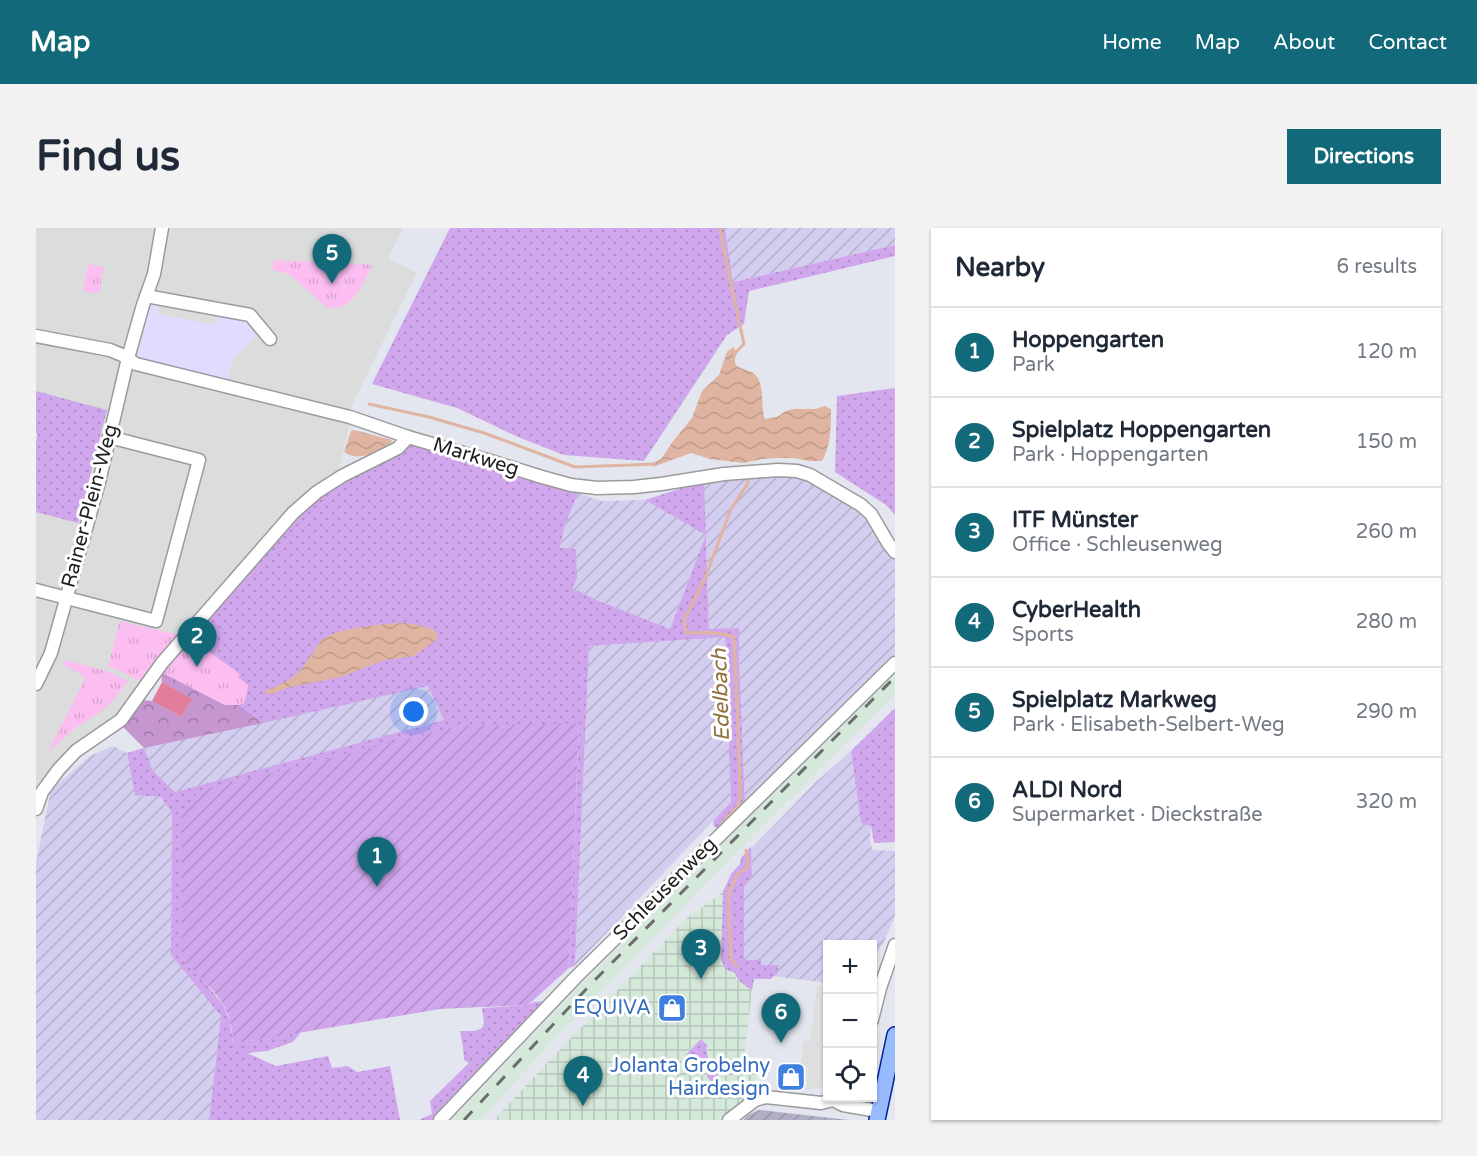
<!DOCTYPE html>
<meta charset="utf-8">
<style>
:root{--surface:#fff;--page:#f2f2f3;--text:#1f2937;--muted:#747a83;--line:#e0e1e3;--accent:#11697a}
body{margin:0;font-family:"Varela Round",sans-serif;background:var(--page);color:var(--text)}
.controls{position:absolute;right:18px;bottom:18px;display:grid;overflow:hidden;border-radius:0px;box-shadow:0 2px 4px #0004}
.controls button{width:54px;height:54px;display:grid;place-items:center;padding:0;border:0;border-bottom:2px solid var(--line);background:var(--surface);color:var(--text);font:30px sans-serif}
.you{position:absolute;left:378px;top:484px;width:21px;height:21px;margin:-15px;border:4px solid #fff;border-radius:50%;background:#1a73e8;box-shadow:0 0 0 9px #1a73e833}
.badge{display:grid;place-items:center;width:39px;height:39px;border-radius:50%;background:var(--accent);color:#fff;font-size:20px;font-weight:700}
.pin{position:absolute;translate:-50% -50px;filter:drop-shadow(0 2px 3px #0008)}
.pin::after{content:'';position:absolute;top:32px;width:21px;height:18px;background:inherit;clip-path:polygon(0 0,100% 0,50% 100%)}
.list{margin:0;padding:0;list-style:none}
h2{display:flex;justify-content:space-between;align-items:center;height:78px;margin:0;padding:0 24px;font-size:26px}
h2 small{font-size:20px;font-weight:400;color:var(--muted)}
.list li{display:grid;grid-template-columns:39px 1fr auto;gap:18px;align-items:center;box-sizing:border-box;height:90px;padding:0 24px;border-top:2px solid var(--line)}
.list b{display:block;font-size:22px;white-space:nowrap}
.list p{margin:0;font-size:20px;white-space:nowrap;color:var(--muted)}
.list em{font-size:20px;font-style:normal;color:var(--muted)}
.icon{flex:none;width:33px;height:33px;fill:none;stroke:currentColor;stroke-width:2;stroke-linecap:round;stroke-linejoin:round}
.map{position:relative;flex:none;width:859px;height:892px;overflow:hidden;border-radius:0px}
header{display:flex;align-items:center;gap:36px;box-sizing:border-box;height:84px;padding:0 30px;background:var(--accent);color:#fff}
header strong{font-size:28px}
nav{display:flex;gap:33px;margin-inline-start:auto;font-size:21px}
.intro{display:flex;align-items:center;justify-content:space-between;box-sizing:border-box;height:144px;padding:0 36px}
h1{margin:0;font-size:42px}
.button{padding:15px 27px;border-radius:0px;background:var(--accent);color:#fff;font-size:21px;font-weight:700}
main{display:flex;gap:36px;padding:0 36px}
aside{flex:1;background:var(--surface);border-radius:0px;box-shadow:0 2px 4px #0004}
.map>svg:first-child{display:block}
</style>
<header>
<strong>Map</strong>
<nav><a>Home</a><a>Map</a><a>About</a><a>Contact</a></nav>
</header>
<div class="intro"><h1>Find us</h1><a class="button">Directions</a></div>
<main>
<div class="map">
<svg width="859" height="892" viewBox="0 0 859 892">
<defs>
<pattern id="industrial-grid" width="8" height="8" patternUnits="userSpaceOnUse" patternTransform="scale(1.5)"><rect width="8" height="8" fill="#d5e9da"/><path d="M0 4h8M4 0v8" fill="none" stroke="#b6c7bb"/></pattern>
<pattern id="construction-furrows" width="10" height="10" patternUnits="userSpaceOnUse" patternTransform="scale(1.5)"><rect width="10" height="10" fill="#b0aec4"/><path d="M-1 1l2-2M0 10L10 0M9 11l2-2" fill="none" stroke="#9795a8"/></pattern>
<pattern id="farmland-furrows" width="10" height="10" patternUnits="userSpaceOnUse" patternTransform="scale(1.5)"><rect width="10" height="10" fill="#d3cdef"/><path d="M-1 1l2-2M0 10L10 0M9 11l2-2" fill="none" stroke="#b5b0cc"/></pattern>
<pattern id="grass-dots" width="8" height="8" patternUnits="userSpaceOnUse" patternTransform="scale(1.5)"><rect width="8" height="8" fill="#d0a7ec"/><path d="M2 2h.1M6 6h.1" fill="none" stroke="#b28fca" stroke-width="1.8" stroke-linecap="round"/></pattern>
<pattern id="forest-crowns" width="20" height="18" patternUnits="userSpaceOnUse" patternTransform="scale(1.5)"><rect width="20" height="18" fill="#c596d0"/><path d="M2 6a3 3 0 1 1 6 0M12 15a3 3 0 1 1 6 0" fill="none" stroke="#9f7aa8"/></pattern>
<pattern id="park-tufts" width="24" height="20" patternUnits="userSpaceOnUse" patternTransform="scale(1.5)"><rect width="24" height="20" fill="#fcbef1"/><path d="M3 7l-1-3M5 7V3M7 7l1-3M15 17l-1-3M17 17v-4M19 17l1-3" fill="none" stroke="#d8a3ce"/></pattern>
<pattern id="garden-furrows" width="10" height="10" patternUnits="userSpaceOnUse" patternTransform="scale(1.5)"><rect width="10" height="10" fill="#d0a7ec"/><path d="M-1 1l2-2M0 10L10 0M9 11l2-2" fill="none" stroke="#b28fca"/></pattern>
<pattern id="water-waves" width="16" height="10" patternUnits="userSpaceOnUse" patternTransform="scale(1.5)"><rect width="16" height="10" fill="#dfb5a1"/><path d="M0 5q4-4 8 0t8 0" fill="none" stroke="#bf9b8a"/></pattern>
</defs>
<rect width="100%" height="100%" fill="#e3e6ef"/>
<!-- residential -->
<polygon fill="#dbdcdc" points="0,0 367,0 352,31 381,45 312,185 314,195 303,242 290,248 241,297 81,491 50,512 0,575"/>
<!-- industrial -->
<polygon fill="url(#industrial-grid)" points="687,664 685,731 699,745 700,751 716,762 707,838 717,840 718,836 723,837 720,855 724,859 685,892 458,892 513,833 650,691"/>
<!-- education -->
<polygon fill="#e0dcff" points="118,76 123,76 121,86 180,97 182,88 209,93 222,104 196,133 191,153 101,131 114,77"/>
<!-- railway -->
<polygon fill="#d5e9da" points="859,443 859,466 717,607 514,816 444,892 416,892 531,771 798,506"/>
<!-- construction -->
<polygon fill="url(#construction-furrows)" points="723,882 813,892 707,892 712,887"/>
<!-- farmland -->
<g fill="url(#farmland-furrows)">
<polygon points="689,0 859,0 859,17 697,54"/>
<polygon points="743,246 772,250 823,279 859,329 859,428 709,576 703,430 703,400 673,402 670,308 634,401 563,373 536,360 539,321 524,321 529,297 542,265 565,273 609,272 669,306 668,253"/>
<polygon points="689,408 695,574 539,738 553,418"/>
<polygon points="393,457 409,492 139,564 117,543 108,520"/>
<polygon points="77,518 91,525 99,567 125,569 136,585 135,727 185,788 173,892 0,892 0,635 15,562 54,528"/>
<polygon points="815,523 825,595 835,597 834,609 836,622 859,623 859,688 847,716 842,723 837,740 836,716 792,716 791,755 714,745 697,724 700,662 716,647 715,621 779,555"/>
</g>
<!-- grass -->
<g fill="url(#grass-dots)">
<polygon points="414,0 689,0 697,54 859,17 859,28 713,63 708,96 691,107 608,233 528,227 482,209 421,180 336,156"/>
<polygon points="859,160 859,287 850,277 799,244 801,168"/>
<polygon points="0,163 71,182 42,295 0,284 0,213 2,206 0,205"/>
<polygon points="382,215 542,265 529,297 524,320 540,321 541,350 536,360 563,373 634,401 670,307 609,272 668,253 673,401 703,400 703,430 709,576 682,600 678,599 677,593 695,574 689,409 553,418 539,738 533,740 543,496 169,754 187,777 194,792 197,816 265,804 257,814 231,823 211,825 240,838 292,828 296,840 312,838 321,844 354,838 364,892 173,892 185,788 135,727 136,585 125,569 99,567 91,525 108,520 117,543 139,564 408,492 392,458 227,495 216,488 125,444 260,287 282,267 364,222"/>
<polygon points="859,480 859,614 838,615 835,598 825,595 815,523"/>
<path d="M715 618 716 647 708 659V732H725V737H743L741 744 735 751H718L716 762C709 757 701 754 699 745L689 741 685 731 687 664 695 646 704 636 705 630Z"/>
<polygon points="510,773 399,892 383,892 396,886 394,873 433,835 428,832 427,819 424,803 439,803 446,800 448,795 446,780 492,777 498,774"/>
<polygon points="665,811 672,818 670,820 674,843 681,843 682,852 678,856 671,849 673,843 659,827 653,832 649,828"/>
</g>
<!-- forest -->
<polygon fill="url(#forest-crowns)" points="125,444 189,477 202,477 227,495 108,520 86,498 88,493 108,472 116,473 145,489 155,471 126,454"/>
<!-- park -->
<g fill="url(#park-tufts)">
<path d="M238 32 336 37C327 55 316 87 290 79L253 46 236 42Z"/>
<polygon points="52,36 68,39 63,66 47,63"/>
<polygon points="84,393 147,408 109,455 72,438"/>
<polygon points="153,409 204,446 202,449 212,457 209,475 202,477 189,477 125,444"/>
<polygon points="29,432 70,443 92,453 77,472 65,484 39,500 15,522 13,522 50,449 27,437"/>
</g>
<!-- garden -->
<path fill="url(#garden-furrows)" d="M543 495 533 740 492 777 404 781 197 816C196 808 196 799 194 792 188 769 162 747 146 732L145 586 163 563 423 498Z"/>
<!-- pitch -->
<polygon fill="#e27d9b" points="126,454 156,471 145,489 116,473"/>
<!-- parking -->
<polygon fill="#dedede" points="781,758 791,760 791,853 787,859 770,862 772,838 765,837 767,813 774,814"/>
<!-- water -->
<g fill="url(#water-waves)">
<path d="M697 119 701 125C692 145 715 138 721 149 729 161 724 178 729 191L741 189 750 183 757 181H779L789 178 795 181C795 199 795 217 786 233H773L757 230H742L726 231 707 235 674 231 655 225 617 239V235L625 231 638 212 656 190 666 163 683 147 691 124Z"/>
<path d="M318 202 356 212 355 215C338 223 326 235 308 224L315 203Z"/>
<path d="M369 395C376 396 397 399 401 405 402 407 401 409 401 411L378 428 349 432 305 449 254 459 236 466 230 465V462C249 456 263 448 273 430 278 424 281 416 287 411 304 399 348 396 369 395Z"/>
</g>
<g fill="none" stroke-linecap="round" stroke-linejoin="round">
<!-- stream -->
<g stroke="#dfb5a1" stroke-width="3">
<polyline points="684,0 689,29 708,116 698,126"/>
<polyline points="333,176 393,189 448,205 539,239 619,236"/>
<path d="M687 594 703 577 704 565 703 522 698 409C684 404 665 404 650 405L648 392 669 350 695 281 712 255 711 248"/>
<polyline points="701,738 695,731 693,696 693,664 701,647 712,639 710,622"/>
</g>
<!-- minor casing -->
<g stroke="#9b9b9b" stroke-width="15">
<g id="minor">
<polyline points="110,68 214,87 234,111"/>
<polyline points="0,108 74,122 86,127 100,136 314,189 372,209 458,234 506,249 535,257 561,260 598,259 625,256 688,246 742,242 761,243 774,247 825,277 835,286 852,315 859,324"/>
<polyline points="0,362 120,393 163,232 73,209"/>
<polyline points="0,456 15,425 63,254 92,130 107,77 118,46 126,0"/>
<polyline points="0,581 6,564 23,541 40,523 85,492 126,435 257,285 281,264 306,248 362,220 372,209"/>
<polyline points="836,792 844,760 859,717"/>
<polyline points="404,892 539,750 859,435"/>
<polyline points="693,892 719,872 730,869 785,875 797,872 807,877 842,883"/>
</g>
</g>
<!-- major casing -->
<g stroke="#002497" stroke-width="18">
<polyline id="major" points="841,892 859,807"/>
</g>
<!-- minor -->
<use href="#minor" stroke="#fff" stroke-width="12"/>
<!-- major -->
<use href="#major" stroke="#98bbff" stroke-width="15"/>
<!-- rail -->
<polyline stroke="#6c6c6c" stroke-width="3" stroke-dasharray="12 12" stroke-linecap="butt" points="428,892 554,757 859,449"/>
</g>
<!-- icons -->
<defs>
<g id="shop-square" transform="scale(1.5)"><rect x="-9" y="-9" width="18" height="18" rx="4" fill="#3f7fe0" stroke="#fff"/><path d="M-5-2.5h2.3a2.7 3.5 0 0 1 5.4 0H5L5.5 6h-11ZM-1.5-2.5h3a1.5 2.3 0 0 0-3 0Z" fill="#fff"/></g>
</defs>
<g fill-rule="evenodd">
<use href="#shop-square" x="636" y="780"/>
<use href="#shop-square" x="755" y="849"/>
</g>
<g text-anchor="middle" dominant-baseline="central" stroke-width="6" stroke-linejoin="round" paint-order="stroke">
<!-- street labels -->
<g font-size="20" fill="#1e1e1e" stroke="#fff">
<text transform="translate(440 229) rotate(17)">Markweg</text>
<text transform="translate(54 278) rotate(-75)">Rainer-Plein-Weg</text>
<text transform="translate(629 661) rotate(-45)">Schleusenweg</text>
</g>
<!-- shop labels -->
<g font-size="20" fill="#366cbe" stroke="#fff" text-anchor="end">
<text x="615" y="780">EQUIVA</text>
<text x="734" y="838">Jolanta Grobelny<tspan x="734" dy="23">Hairdesign</tspan></text>
</g>
<!-- water labels -->
<g font-size="21" font-style="italic" fill="#916f3b" stroke="#fff">
<text transform="translate(685 467) rotate(-92)">Edelbach</text>
</g>
</g>
</svg>
<div class="controls">
<button>+</button>
<button>−</button>
<button><svg class="icon" aria-label="locate" viewBox="0 0 24 24"><circle cx="12" cy="12" r="6"/><path d="M12 2v4M12 18v4M2 12h4M18 12h4"/></svg></button>
</div>
<div class="you"></div>
<div class="pin badge" style="left:341px;top:659px">1</div>
<div class="pin badge" style="left:161px;top:439px">2</div>
<div class="pin badge" style="left:665px;top:751px">3</div>
<div class="pin badge" style="left:547px;top:878px">4</div>
<div class="pin badge" style="left:296px;top:56px">5</div>
<div class="pin badge" style="left:745px;top:815px">6</div>
</div>
<aside>
<h2>Nearby<small>6 results</small></h2>
<ul class="list">
<li><span class="badge">1</span><div><b>Hoppengarten</b><p>Park</p></div><em>120 m</em></li>
<li><span class="badge">2</span><div><b>Spielplatz Hoppengarten</b><p>Park · Hoppengarten</p></div><em>150 m</em></li>
<li><span class="badge">3</span><div><b>ITF Münster</b><p>Office · Schleusenweg</p></div><em>260 m</em></li>
<li><span class="badge">4</span><div><b>CyberHealth</b><p>Sports</p></div><em>280 m</em></li>
<li><span class="badge">5</span><div><b>Spielplatz Markweg</b><p>Park · Elisabeth-Selbert-Weg</p></div><em>290 m</em></li>
<li><span class="badge">6</span><div><b>ALDI Nord</b><p>Supermarket · Dieckstraße</p></div><em>320 m</em></li>
</ul>
</aside>
</main>
